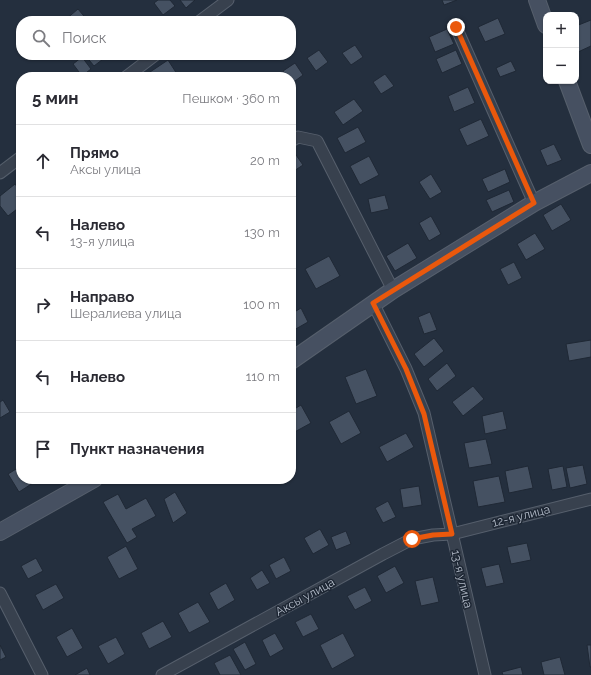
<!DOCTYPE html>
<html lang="ru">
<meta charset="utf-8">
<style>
:root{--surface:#fff;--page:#f7f7f7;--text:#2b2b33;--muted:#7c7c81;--line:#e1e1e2}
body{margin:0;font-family:Raleway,sans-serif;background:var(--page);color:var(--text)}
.controls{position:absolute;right:12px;top:12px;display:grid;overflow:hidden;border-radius:8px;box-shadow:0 1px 3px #0004}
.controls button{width:36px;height:36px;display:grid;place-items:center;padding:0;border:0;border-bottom:1px solid var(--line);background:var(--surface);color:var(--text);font:20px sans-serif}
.stop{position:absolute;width:12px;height:12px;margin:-9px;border:3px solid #ea580c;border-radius:50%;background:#fff}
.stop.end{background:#ea580c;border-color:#fff;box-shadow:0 1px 4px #0008}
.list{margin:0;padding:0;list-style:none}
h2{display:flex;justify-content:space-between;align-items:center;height:52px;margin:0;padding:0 16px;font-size:17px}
h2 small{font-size:13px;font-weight:400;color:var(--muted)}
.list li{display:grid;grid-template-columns:26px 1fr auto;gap:12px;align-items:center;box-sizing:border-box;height:72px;padding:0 16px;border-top:1px solid var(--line)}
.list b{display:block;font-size:15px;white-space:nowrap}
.list p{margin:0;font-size:13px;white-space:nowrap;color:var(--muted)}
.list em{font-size:13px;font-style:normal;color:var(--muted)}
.icon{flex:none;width:22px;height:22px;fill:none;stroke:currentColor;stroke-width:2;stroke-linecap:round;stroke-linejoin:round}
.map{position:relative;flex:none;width:591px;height:675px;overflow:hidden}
.search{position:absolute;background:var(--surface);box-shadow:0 1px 3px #0004;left:16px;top:16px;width:280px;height:44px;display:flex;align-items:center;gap:10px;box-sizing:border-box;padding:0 14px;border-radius:16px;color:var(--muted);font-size:15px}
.panel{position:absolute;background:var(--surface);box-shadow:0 1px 3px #0004;left:16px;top:72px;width:280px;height:412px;border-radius:16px}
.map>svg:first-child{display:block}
</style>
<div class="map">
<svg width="591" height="675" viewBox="0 0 591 675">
<rect width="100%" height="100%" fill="#242f3e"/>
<!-- building -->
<g fill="#455162" stroke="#1f2835">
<polygon points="158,0 170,0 175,6 163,15 154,3"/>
<polygon points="180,0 195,0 186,8"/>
<polygon points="442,0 457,0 444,5"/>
<polygon points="78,9 88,21 66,21 65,20"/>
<polygon points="498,18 505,34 485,42 478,27"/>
<polygon points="591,20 591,46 578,52 576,46 576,26"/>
<polygon points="447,29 454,44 435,52 429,37"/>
<polygon points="355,45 363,57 351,65 342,53"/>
<polygon points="319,50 328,62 316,71 307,58"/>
<polygon points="456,50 462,64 442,73 436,59"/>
<polygon points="85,55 107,55 107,56 94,66"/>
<polygon points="82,57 91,69 82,76 73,64"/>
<polygon points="168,60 177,74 172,77 153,77 150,72"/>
<polygon points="511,61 516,71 500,77 496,68"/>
<polygon points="295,63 303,75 291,84 291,77 287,77 283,71"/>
<polygon points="385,74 394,86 381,94 373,82"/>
<polygon points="468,87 475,103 454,112 448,96"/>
<polygon points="354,99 363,111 343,125 334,112"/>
<polygon points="481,119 489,136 467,146 459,129"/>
<polygon points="358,127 366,142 345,153 337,138"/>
<polygon points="554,144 562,160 547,166 540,150"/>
<polygon points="294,152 303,165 291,173 291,154"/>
<polygon points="369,156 379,175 360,185 350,166"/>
<polygon points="505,169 510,182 488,192 482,179"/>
<polygon points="431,174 442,192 430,199 419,182"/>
<polygon points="15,184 21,192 21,206 8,216 0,206 0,196"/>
<polygon points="509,190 514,202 492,212 486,200"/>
<polygon points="385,195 389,209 371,213 368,199"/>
<polygon points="561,204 571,220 552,231 543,215"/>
<polygon points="431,216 441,234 429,241 419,223"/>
<polygon points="535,233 545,249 526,260 517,244"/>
<polygon points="408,243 417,258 395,271 386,256"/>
<polygon points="329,256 340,276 316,289 305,269"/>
<polygon points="514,262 522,278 508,285 500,269"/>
<polygon points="301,308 308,322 294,330 291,323 291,314"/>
<polygon points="430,312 437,330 424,334 418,317"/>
<polygon points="434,338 444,351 424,367 414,354"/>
<polygon points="591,340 591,357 569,361 566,344"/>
<polygon points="447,363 456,376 437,391 428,379"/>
<polygon points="366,369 377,396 356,404 345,377"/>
<polygon points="473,386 484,399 463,416 452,402"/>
<polygon points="3,400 10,412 0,418 0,402"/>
<polygon points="301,405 311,423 291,434 291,411"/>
<polygon points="349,411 361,433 341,444 329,422"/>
<polygon points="503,411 507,429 485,434 482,416"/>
<polygon points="406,433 414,447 387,462 379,447"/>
<polygon points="486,439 492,464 469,468 464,443"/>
<polygon points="583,465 587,484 570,488 566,468"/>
<polygon points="21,466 21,479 30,479 33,483 19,492 8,474"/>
<polygon points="528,466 533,488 509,493 505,471"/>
<polygon points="563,466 567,487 552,490 548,469"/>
<polygon points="499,476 505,502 478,507 473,481"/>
<polygon points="419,486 422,505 403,508 400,489"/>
<polygon points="175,492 187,513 173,523 164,499"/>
<polygon points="118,494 126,509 146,498 156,516 132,529 137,537 127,543 103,502"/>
<polygon points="388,501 396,517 383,523 375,508"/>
<polygon points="320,529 329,545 313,554 304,538"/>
<polygon points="346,531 351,544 336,550 331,537"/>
<polygon points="527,543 531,560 511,564 507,547"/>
<polygon points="126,546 138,569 119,579 107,557"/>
<polygon points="284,557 291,571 276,579 269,565"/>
<polygon points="36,558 43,571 28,579 21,566"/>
<polygon points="499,564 504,583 486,587 481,568"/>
<polygon points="395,566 404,583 386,593 377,576"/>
<polygon points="262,570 270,583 257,590 250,578"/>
<polygon points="433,577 439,602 421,606 415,581"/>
<polygon points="226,583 235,600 218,610 209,593"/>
<polygon points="56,584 64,598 43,610 35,595"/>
<polygon points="365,587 372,601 355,610 347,596"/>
<polygon points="198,602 210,622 189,633 178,613"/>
<polygon points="311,614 319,629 303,637 295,622"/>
<polygon points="163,621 172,637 149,649 141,633"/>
<polygon points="72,628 83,648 67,657 56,637"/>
<polygon points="275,633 284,649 270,657 262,640"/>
<polygon points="343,633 355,656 332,669 320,645"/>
<polygon points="116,637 125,654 108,664 98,646"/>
<polygon points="245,642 256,664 245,670 233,649"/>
<polygon points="0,645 6,657 0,660"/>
<polygon points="587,645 591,645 591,667 590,667"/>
<polygon points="230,655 241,675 220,675 214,663"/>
<polygon points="560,657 565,675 544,675 541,662"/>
<polygon points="521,667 523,675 503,675 502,672"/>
<polygon points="87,668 90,675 75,675"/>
</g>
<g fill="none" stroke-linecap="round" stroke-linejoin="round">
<!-- street casing -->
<g stroke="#565f6c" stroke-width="13">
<g id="street">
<polyline points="200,21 228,0"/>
<polyline points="456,27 534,203"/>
<polyline points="126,77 155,55"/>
<polyline points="291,141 298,137 317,141 393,290"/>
<polyline points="0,173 21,157"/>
<polyline points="373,303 406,369 424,413 485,675"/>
<polyline points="0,593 42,675"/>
<polyline points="162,675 383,554 412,539 433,535 452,534 591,499"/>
</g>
</g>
<!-- secondary casing -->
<g stroke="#565f6c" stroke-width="18">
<g id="secondary">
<polyline points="537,0 546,25"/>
<polyline points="567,81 591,145"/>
<polyline points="291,361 393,290 534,203 591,173"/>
<polyline points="0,532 94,479"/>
</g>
</g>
<!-- street -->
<use href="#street" stroke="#38414e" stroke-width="11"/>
<!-- secondary -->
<use href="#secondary" stroke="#465061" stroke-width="16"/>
</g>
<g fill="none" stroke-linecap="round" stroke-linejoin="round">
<!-- route -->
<polyline stroke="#ea580c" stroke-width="5" points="412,539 433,535 452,534 424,414 406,369 373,303 534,203 456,27"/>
</g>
<g text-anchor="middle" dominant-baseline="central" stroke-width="3" stroke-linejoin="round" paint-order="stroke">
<!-- street labels -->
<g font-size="12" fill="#b4bcc9" stroke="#1d2633">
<text transform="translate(521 516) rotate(-14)">12-я улица</text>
<text transform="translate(462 579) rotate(77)">13-я улица</text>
<text transform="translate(305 597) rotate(-29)">Аксы улица</text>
</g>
</g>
</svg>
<div class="controls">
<button>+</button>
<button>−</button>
</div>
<div class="stop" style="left:412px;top:539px"></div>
<div class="stop end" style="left:456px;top:27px"></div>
<div class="search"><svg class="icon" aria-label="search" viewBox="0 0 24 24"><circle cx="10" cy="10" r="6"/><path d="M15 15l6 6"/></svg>Поиск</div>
<section class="panel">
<h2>5 мин<small>Пешком · 360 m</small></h2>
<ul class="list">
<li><svg class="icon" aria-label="ahead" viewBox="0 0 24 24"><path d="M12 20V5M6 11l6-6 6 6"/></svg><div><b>Прямо</b><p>Аксы улица</p></div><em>20 m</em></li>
<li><svg class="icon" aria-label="left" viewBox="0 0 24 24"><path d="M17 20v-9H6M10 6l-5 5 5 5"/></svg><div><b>Налево</b><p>13-я улица</p></div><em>130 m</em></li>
<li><svg class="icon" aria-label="right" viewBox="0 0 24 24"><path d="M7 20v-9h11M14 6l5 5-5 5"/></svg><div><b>Направо</b><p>Шералиева улица</p></div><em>100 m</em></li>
<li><svg class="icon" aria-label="left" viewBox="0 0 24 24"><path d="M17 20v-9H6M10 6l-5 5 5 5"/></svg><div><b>Налево</b></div><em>110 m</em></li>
<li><svg class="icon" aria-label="arrive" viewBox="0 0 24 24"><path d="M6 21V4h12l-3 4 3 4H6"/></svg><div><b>Пункт назначения</b></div></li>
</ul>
</section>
</div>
